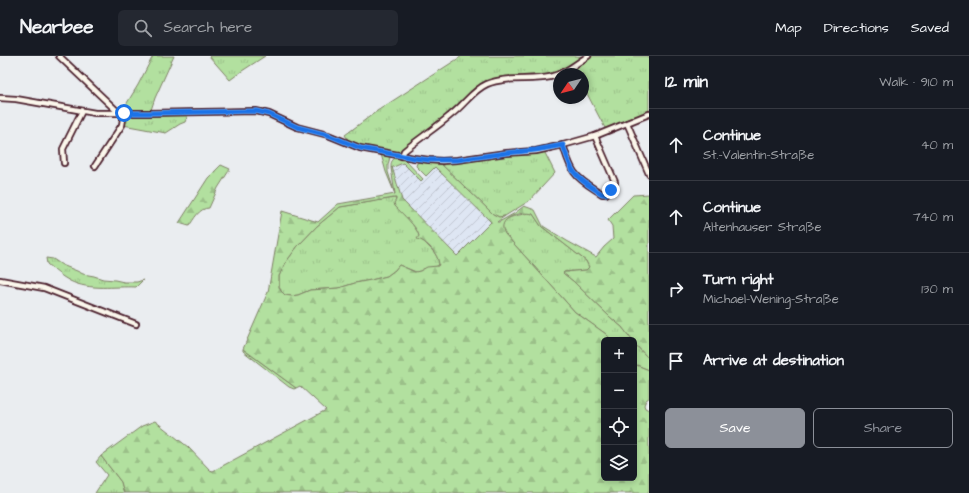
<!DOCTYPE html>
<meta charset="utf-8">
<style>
:root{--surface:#171b24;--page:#242831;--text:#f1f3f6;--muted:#9ea1a6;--line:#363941;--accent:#8c9099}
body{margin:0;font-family:"Architects Daughter",sans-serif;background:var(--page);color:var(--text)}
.controls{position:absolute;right:12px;bottom:12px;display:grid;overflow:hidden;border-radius:6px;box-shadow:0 2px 6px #0003}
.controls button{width:36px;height:36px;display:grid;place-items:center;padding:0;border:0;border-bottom:1px solid var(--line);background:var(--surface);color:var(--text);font:20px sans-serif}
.compass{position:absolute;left:553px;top:12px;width:36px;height:36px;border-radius:50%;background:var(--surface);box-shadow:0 2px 6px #0003;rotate:235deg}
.stop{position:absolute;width:12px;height:12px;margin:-9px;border:3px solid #1a73e8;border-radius:50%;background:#fff}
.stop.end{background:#1a73e8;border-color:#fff;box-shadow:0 1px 4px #0008}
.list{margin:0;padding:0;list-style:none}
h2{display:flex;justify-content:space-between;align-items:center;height:52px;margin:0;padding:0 16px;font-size:17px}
h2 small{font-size:13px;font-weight:400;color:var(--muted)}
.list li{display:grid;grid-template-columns:26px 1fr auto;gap:12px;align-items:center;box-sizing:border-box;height:72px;padding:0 16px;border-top:1px solid var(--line)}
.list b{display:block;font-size:15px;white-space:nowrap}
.list p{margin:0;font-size:13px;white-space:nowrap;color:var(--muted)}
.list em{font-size:13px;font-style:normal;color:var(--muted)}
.actions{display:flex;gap:8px;padding:12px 16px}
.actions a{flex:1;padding:9px 0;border:1px solid var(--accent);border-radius:6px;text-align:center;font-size:14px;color:var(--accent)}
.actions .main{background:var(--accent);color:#fff}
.icon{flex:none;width:22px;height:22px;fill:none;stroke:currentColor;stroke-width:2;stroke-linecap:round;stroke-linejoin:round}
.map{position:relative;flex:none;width:649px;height:437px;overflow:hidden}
header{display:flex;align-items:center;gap:24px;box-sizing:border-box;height:56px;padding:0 20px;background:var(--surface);border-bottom:1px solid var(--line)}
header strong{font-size:19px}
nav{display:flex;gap:22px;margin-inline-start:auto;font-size:14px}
.search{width:280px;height:36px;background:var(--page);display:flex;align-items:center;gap:10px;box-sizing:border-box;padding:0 14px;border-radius:6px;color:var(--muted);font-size:15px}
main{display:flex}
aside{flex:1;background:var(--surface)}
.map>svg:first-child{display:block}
</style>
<header>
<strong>Nearbee</strong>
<div class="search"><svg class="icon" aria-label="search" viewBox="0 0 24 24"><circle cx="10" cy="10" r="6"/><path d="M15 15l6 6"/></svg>Search here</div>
<nav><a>Map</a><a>Directions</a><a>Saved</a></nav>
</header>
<main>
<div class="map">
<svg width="649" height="437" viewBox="0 0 649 437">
<defs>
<pattern id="industrial-furrows" width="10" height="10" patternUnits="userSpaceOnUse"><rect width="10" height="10" fill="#dee6f3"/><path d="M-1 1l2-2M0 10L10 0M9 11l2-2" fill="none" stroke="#c0c5d0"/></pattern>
<pattern id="grass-tufts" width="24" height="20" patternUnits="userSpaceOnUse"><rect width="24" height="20" fill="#b2e09f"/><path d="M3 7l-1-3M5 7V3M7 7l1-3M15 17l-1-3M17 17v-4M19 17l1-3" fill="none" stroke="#9bc089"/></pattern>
<pattern id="forest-firs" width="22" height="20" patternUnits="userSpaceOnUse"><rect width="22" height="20" fill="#b2e09f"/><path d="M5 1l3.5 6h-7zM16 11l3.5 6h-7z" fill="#9bc089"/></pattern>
</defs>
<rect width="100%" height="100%" fill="#eaedf0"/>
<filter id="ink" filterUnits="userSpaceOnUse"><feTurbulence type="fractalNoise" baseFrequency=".025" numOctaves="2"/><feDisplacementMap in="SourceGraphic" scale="8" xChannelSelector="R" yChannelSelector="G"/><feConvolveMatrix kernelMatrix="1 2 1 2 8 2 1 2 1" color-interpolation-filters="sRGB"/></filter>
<g filter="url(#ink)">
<!-- industrial -->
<polygon fill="url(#industrial-furrows)" points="403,107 421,125 435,111 492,167 457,200 402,144 392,111"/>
<!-- grass -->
<g fill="url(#grass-tufts)" stroke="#7e8065">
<polygon points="153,0 174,0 155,42 151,54 150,55 124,55 124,52 138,29"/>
<polygon points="209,0 265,0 242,15 230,24"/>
<polygon points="462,0 586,0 569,11 561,13 562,16 554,19 486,27 451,58 398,98 362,91 349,85 345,79 377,55"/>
<polygon points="589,0 649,0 649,56 606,74 583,30 583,18 576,18 573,11"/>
<polygon points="126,58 188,59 185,66 180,68 166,77 123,69"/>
<polygon points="544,95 555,117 529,145 505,160 499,161 493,158 440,107"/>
<polygon points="381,98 389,100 390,101 388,109 388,116 395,138 386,116"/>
<path d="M395 102H398L401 104 404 103 423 123 421 125 403 107 391 112C391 107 391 105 395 102Z"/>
<path d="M394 142H396L395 150C401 156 408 162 413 169 414 171 417 174 418 177 420 182 416 178 421 182 427 191 438 196 439 208L438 210 423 213 420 215 416 216 399 209 395 214 387 220 371 224 355 227 339 232 310 234 298 239 291 240 285 239 281 235 279 231V220L286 206 297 191 317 170 340 151Z"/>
<path d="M528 157 533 158 541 170 586 205 589 211 586 214 564 216 563 217 573 225 610 261 622 271 632 284H612L606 278 575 256 505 178C495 161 517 160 528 157Z"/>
<path d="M46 202 53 203 62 209 77 215 83 218 94 220 103 223 115 224 124 226H137L143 224 136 231C114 230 90 235 70 225 62 221 54 214 47 208Z"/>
<polygon points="634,287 649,303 649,314 634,308"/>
<polygon points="243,293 296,332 294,333 289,331 243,295"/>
<polygon points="101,400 121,426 124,437 95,437 107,419 96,406"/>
</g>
<!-- forest -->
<g fill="url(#forest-firs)" stroke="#7e8065" fill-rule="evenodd">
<path d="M421 105 440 107 493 158 499 161 505 160 497 166H499L515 157 524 150 535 154 543 170 567 185 596 201 604 191 613 183 612 170 608 164 633 139 649 138V303L634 287V284H632L622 271 610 261 573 225 563 217 564 216 586 214 589 211 586 205 541 170 533 158C522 155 495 161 505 178L575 256 606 278 612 284H604V422H634V308L649 314V342L646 344 644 349 645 352 649 354V437H124L121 426 101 400 142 370 155 365 188 391 210 414 213 415 326 354 300 330 296 332 243 293 268 236 282 155 318 166 338 148 395 138 391 112 392 111 402 144 457 200 491 166 435 111 426 120 416 110 417 107ZM394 142H396V144L394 147 395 150C402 158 417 170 419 180L417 183C427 185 438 198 439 208L438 210 427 211 420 215 415 216 399 209 395 214 387 220 371 224 355 227 339 232 310 234 298 239 291 240 285 239 281 235 279 231V220L286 206 297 191 317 170 340 151Z"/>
<path d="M221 109 230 113 218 132 209 152C199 152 194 163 189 170L179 167 208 122Z"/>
</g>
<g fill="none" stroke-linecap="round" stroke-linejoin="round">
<!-- minor casing -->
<g stroke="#4a1f2b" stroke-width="8">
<g id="minor">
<polyline points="59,0 119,57"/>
<polyline points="0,42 16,43 95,57 148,57 256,55 269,58 297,71 328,79 360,92 414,102 429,104 442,105 457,104 506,97 536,95 563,89 595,80 649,58"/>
<polyline points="627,67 649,118"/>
<path d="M563 89C566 98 569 109 574 116 581 126 593 132 602 138H606L614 130 615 126 595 80"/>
<path d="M402 100 404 95C420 82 437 71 452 58 464 49 473 34 487 28 506 20 530 25 550 21 564 18 576 8 588 0"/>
<polyline points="64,107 63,93 82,55"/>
<polyline points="95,110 122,69 124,57"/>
<polyline points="0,224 44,232 136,268"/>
</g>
</g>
<!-- minor -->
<use href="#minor" stroke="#fbf7ec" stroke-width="4.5"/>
</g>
</g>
<g fill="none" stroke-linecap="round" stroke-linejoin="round" filter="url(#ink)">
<!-- route -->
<path stroke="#1a73e8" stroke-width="5" d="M124 57H148L256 55 269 58 297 71 328 79 360 92 414 102 429 104H457L506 97 536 94 563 89C566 98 569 109 574 116 581 126 593 132 602 138H606L611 134"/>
</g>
</svg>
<div class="controls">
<button>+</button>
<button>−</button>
<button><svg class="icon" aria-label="locate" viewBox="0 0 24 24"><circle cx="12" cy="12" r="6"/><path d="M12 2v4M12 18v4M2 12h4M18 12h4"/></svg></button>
<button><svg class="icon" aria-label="layers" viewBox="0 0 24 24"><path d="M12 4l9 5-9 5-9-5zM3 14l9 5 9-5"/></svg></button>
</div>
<svg class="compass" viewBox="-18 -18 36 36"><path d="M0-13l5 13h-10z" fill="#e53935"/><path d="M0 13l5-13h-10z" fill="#9ea1a6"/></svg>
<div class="stop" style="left:124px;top:57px"></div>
<div class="stop end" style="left:611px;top:134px"></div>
</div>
<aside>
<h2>12 min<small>Walk · 910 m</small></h2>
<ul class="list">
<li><svg class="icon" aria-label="ahead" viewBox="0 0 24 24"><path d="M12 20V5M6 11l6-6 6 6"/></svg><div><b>Continue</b><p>St.-Valentin-Straße</p></div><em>40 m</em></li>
<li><svg class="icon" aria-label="ahead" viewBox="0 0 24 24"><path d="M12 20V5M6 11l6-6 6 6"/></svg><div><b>Continue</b><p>Altenhauser Straße</p></div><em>740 m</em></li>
<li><svg class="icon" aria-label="right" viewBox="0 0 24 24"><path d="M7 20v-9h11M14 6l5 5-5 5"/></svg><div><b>Turn right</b><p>Michael-Wening-Straße</p></div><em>130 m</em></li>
<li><svg class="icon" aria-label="arrive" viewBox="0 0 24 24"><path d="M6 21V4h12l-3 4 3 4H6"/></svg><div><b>Arrive at destination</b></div></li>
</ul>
<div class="actions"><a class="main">Save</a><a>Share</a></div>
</aside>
</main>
